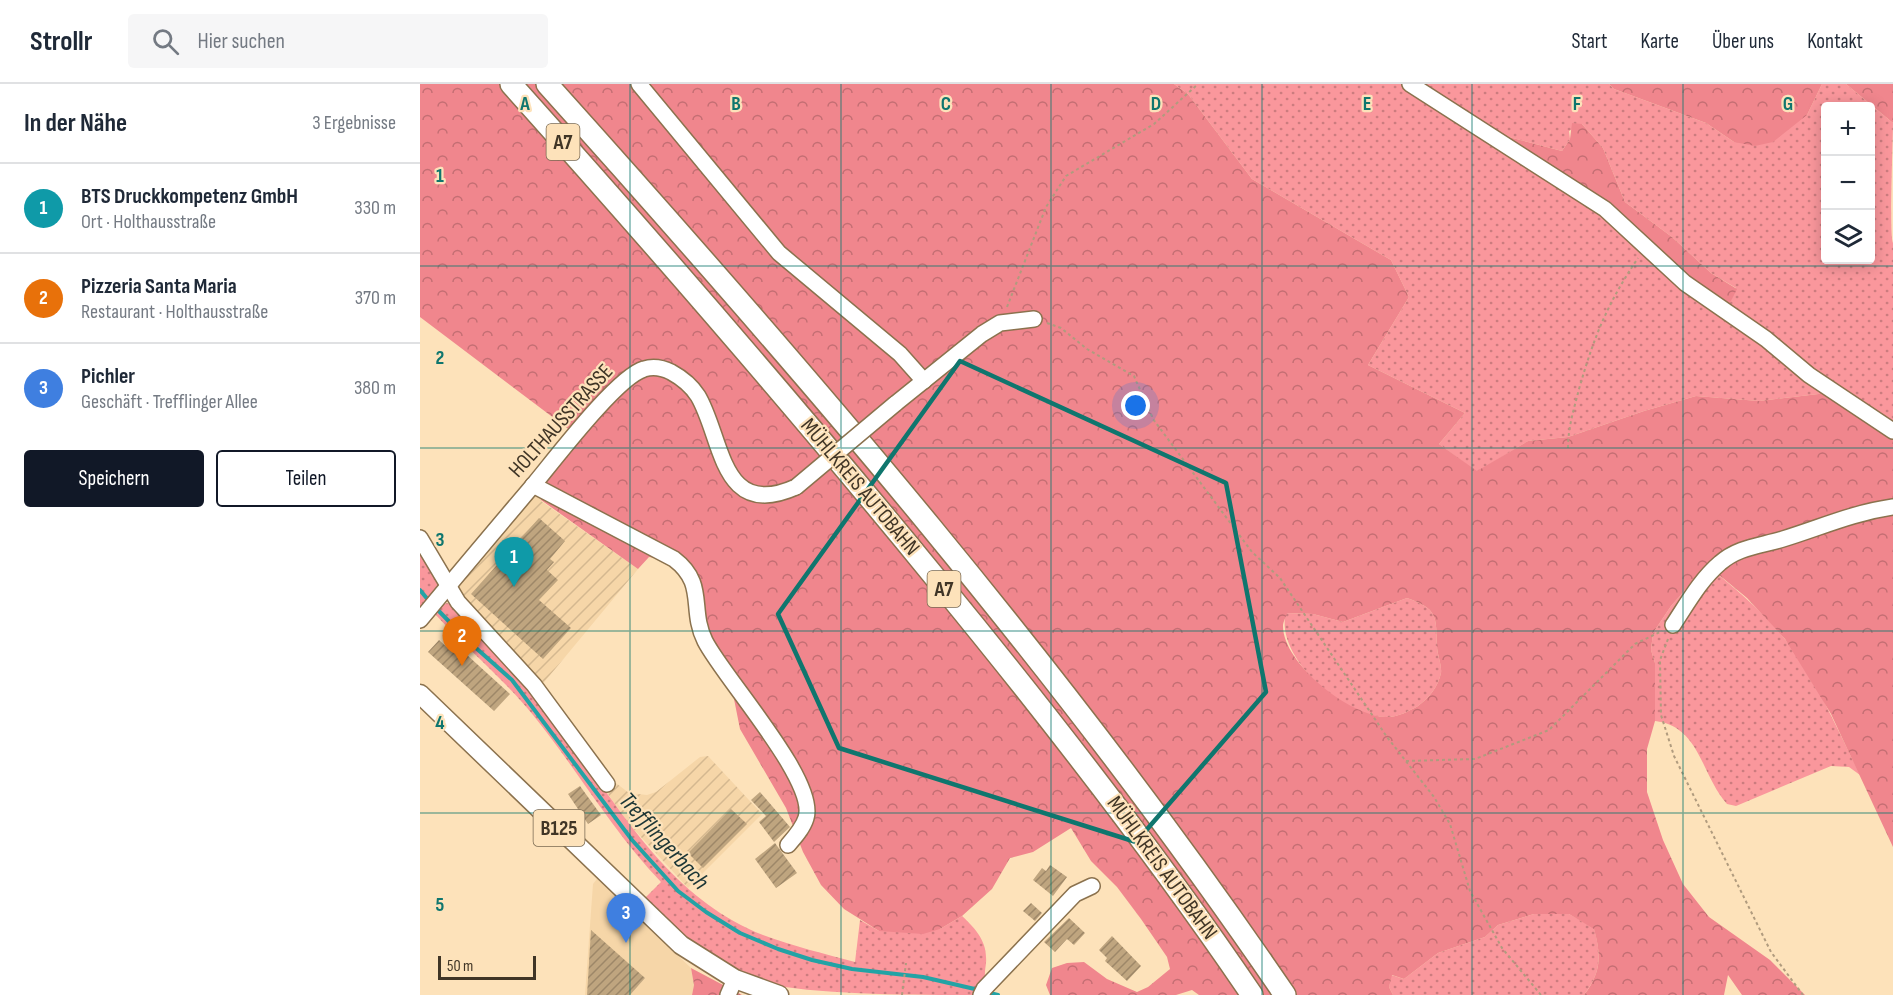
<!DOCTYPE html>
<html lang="de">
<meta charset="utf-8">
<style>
:root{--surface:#fff;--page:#f6f6f7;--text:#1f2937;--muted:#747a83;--line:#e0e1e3;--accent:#111827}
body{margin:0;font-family:"Sofia Sans Condensed",sans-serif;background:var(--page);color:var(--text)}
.controls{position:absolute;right:18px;top:18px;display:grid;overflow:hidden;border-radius:6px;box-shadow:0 3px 15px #0003}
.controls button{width:54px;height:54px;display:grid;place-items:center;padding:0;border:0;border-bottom:2px solid var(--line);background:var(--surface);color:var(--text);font:30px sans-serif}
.scale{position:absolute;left:18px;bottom:15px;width:98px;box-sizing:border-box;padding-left:6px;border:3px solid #403526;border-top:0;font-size:16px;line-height:21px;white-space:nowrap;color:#403526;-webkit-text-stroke:4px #fde2ba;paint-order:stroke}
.you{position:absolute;left:716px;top:322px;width:21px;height:21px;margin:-15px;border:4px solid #fff;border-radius:50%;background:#1a73e8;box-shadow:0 0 0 9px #1a73e833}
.badge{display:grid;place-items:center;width:39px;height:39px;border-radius:50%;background:var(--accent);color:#fff;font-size:20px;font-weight:700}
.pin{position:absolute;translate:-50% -50px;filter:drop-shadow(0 2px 3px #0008)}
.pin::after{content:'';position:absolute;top:32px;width:21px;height:18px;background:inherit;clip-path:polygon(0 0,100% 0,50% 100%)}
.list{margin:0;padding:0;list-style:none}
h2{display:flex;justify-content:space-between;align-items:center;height:78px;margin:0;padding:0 24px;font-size:26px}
h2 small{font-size:20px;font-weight:400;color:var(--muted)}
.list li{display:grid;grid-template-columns:39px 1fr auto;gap:18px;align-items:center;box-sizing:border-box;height:90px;padding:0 24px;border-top:2px solid var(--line)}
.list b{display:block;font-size:22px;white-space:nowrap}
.list p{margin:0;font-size:20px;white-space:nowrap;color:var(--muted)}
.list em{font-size:20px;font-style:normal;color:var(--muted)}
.actions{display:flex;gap:12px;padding:18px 24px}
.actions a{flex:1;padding:14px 0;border:2px solid var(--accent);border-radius:6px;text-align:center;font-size:21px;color:var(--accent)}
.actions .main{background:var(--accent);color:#fff}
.icon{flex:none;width:33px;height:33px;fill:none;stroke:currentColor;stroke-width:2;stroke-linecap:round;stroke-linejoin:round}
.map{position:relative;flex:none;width:1473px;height:911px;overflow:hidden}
header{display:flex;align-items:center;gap:36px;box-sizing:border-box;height:84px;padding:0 30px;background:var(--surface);border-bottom:2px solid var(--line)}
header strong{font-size:28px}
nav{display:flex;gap:33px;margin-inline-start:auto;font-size:21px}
.search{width:420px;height:54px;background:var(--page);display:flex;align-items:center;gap:15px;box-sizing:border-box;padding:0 21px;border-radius:6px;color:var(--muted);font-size:22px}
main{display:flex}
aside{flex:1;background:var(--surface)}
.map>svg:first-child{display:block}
</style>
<header>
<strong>Strollr</strong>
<div class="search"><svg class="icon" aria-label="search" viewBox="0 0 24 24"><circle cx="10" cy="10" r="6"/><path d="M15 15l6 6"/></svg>Hier suchen</div>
<nav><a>Start</a><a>Karte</a><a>Über uns</a><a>Kontakt</a></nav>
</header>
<main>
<aside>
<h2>In der Nähe<small>3 Ergebnisse</small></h2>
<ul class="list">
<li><span class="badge" style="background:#0f9aa8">1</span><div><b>BTS Druckkompetenz GmbH</b><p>Ort · Holthausstraße</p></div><em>330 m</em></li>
<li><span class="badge" style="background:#e8710a">2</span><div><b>Pizzeria Santa Maria</b><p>Restaurant · Holthausstraße</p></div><em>370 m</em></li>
<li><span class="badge" style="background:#3f7fe0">3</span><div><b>Pichler</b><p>Geschäft · Trefflinger Allee</p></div><em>380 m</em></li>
</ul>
<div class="actions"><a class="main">Speichern</a><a>Teilen</a></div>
</aside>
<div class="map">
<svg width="1473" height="911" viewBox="0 0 1473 911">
<defs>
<pattern id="industrial-furrows" width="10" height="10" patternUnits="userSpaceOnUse" patternTransform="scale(1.5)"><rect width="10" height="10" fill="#f6d6a8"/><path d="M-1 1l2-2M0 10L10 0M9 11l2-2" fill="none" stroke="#d4b890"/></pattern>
<pattern id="grass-dots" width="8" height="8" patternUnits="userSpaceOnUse" patternTransform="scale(1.5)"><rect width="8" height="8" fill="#fa979c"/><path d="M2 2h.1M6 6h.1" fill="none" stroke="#cc7c7f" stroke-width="1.8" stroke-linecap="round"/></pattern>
<pattern id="forest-crowns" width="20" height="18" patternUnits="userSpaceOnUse" patternTransform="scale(1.5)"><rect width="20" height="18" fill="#f0868d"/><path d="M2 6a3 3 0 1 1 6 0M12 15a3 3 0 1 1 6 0" fill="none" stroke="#c46e73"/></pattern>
<pattern id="building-hatch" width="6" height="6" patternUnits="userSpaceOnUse" patternTransform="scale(1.5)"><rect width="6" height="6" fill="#bfa57f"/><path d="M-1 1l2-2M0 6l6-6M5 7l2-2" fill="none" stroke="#9d8768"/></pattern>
</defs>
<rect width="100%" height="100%" fill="#fde2ba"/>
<!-- built -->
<polygon fill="#f6d6a8" points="177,795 271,884 274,901 272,911 165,911 173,800"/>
<!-- industrial -->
<g fill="url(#industrial-furrows)">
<polygon points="122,396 121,417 218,485 121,602 47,521 37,501"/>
<polygon points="288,672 342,730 268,804 209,740 183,703 192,696 209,709 227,711 236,708 280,673"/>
</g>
<!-- grass -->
<g fill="url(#grass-dots)" fill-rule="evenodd">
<polygon points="754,0 981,0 1180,127 1407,309 1339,317 1276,312 1224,327 1148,353 1108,357 1057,388 1019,360 1045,329 948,281 989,213 971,176 832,95 768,10"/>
<path d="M998 0H1189L1194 5 1286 39 1314 58 1387 31 1402 0H1426L1473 39C1473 56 1469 152 1473 159V342L1411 300 1308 223 1316 204 1291 189 1252 153 1205 118 1183 64 1162 40 1149 47 1150 55 1142 67 1077 50ZM1406 22H1450V176H1406Z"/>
<polygon points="0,464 20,503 0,528"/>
<path d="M1287 481C1314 504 1342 526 1364 554 1395 593 1418 646 1440 691L1429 683 1411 682 1316 722 1307 720C1281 691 1280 642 1235 637V579L1231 566 1233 549 1251 522Z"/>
<path d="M987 514C1018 525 1016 532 1017 562 1017 570 1022 581 1021 589 1018 603 1009 614 998 622 989 627 978 633 968 633 925 635 854 573 866 529L893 530 923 538Z"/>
<path d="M27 519 34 522C68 560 107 597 137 638 195 717 246 813 343 851 373 862 405 870 435 878L440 836 459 847 520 845 542 832C554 843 566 856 566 873 567 882 563 888 566 897L556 911C495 911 410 911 352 901 302 885 262 850 223 816L241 798C192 747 157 685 113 631 83 594 46 564 14 529L22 521Z"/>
<path d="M1114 830H1149L1174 844C1181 871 1182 887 1164 911H973L969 903 971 891 984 895 1018 869 1065 853 1078 841Z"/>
</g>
<!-- forest -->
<g fill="url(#forest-crowns)" fill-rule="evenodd">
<path d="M0 0H754L768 10 832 95 971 176 989 213 948 281 1045 329 1019 360 1057 387 1108 357 1148 353 1224 327 1276 312 1339 317 1407 309 1473 352V763L1411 630 1365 555 1327 514 1287 481 1251 522 1233 549 1231 566 1235 579V637L1227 665V708L1243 756 1263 800 1289 833 1350 876 1385 911H1322L1308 891 1304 911H1164C1182 887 1181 871 1174 845L1149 830H1114L1078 841 1065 853 1018 869 984 895 972 891 969 903 973 911H779L772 906 756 911H630L626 901 632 884 647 879 664 878 687 895 717 908 728 903 750 885 747 873 721 835 697 803 671 777 651 744 613 768 590 774 572 805 542 832 520 845 503 850 459 847 424 825 401 801 383 768 366 724 320 645 313 610 267 496 243 475 229 473 218 485 121 416C116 391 143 371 159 353L0 233ZM987 514C1018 525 1016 532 1017 562 1017 570 1022 581 1021 589 1018 603 1009 614 998 622 989 627 978 633 968 633 932 634 863 580 863 542 863 538 866 533 867 529L893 530 923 538Z"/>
<polygon points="1189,0 1402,0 1387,31 1353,58 1335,62 1314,58 1286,39 1194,5"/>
<polygon points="1426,0 1473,0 1473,39"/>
<polygon points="1152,39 1162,40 1183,64 1205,118 1252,153 1291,189 1317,205 1308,223 1077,50 1142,67 1150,55"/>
<polygon points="271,884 322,911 272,911 274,901"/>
</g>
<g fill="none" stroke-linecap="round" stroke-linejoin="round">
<!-- stream -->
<g stroke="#23a3a5" stroke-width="4">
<polyline points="0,506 9,517"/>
<polyline points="14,522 47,556 92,596 212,756 258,807 286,828 320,849 358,865 392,876 432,885 503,893 559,906"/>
<polyline points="566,908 578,911"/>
</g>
</g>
<!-- building -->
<g fill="url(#building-hatch)">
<polygon points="119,434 145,457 130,475 134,478 127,486 138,496 119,516 151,544 123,575 51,510"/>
<polygon points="19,556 31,567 36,561 90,610 74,627 8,568"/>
<polygon points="160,702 181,731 168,740 148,710"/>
<polygon points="340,708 370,743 354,758 339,738 346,732 331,716"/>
<polygon points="311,725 327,740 283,784 268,769"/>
<polygon points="355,759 377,789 356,804 335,775"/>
<polygon points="630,781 647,793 633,812 613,796 622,784 626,787"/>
<polygon points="611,819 622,829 615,837 603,827"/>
<polygon points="649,834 665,849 654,861 647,855 635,868 624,858"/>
<polygon points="171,846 225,894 210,911 167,911"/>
<polygon points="692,852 721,882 707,897 685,877 687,874 679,866"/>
</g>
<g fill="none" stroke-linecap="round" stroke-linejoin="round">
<!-- minor casing -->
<g stroke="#8b724e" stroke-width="18">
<g id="minor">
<polyline points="219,0 359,169 480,270 504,297"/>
<polyline points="990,0 1185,125 1265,199 1346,255 1389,291 1473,347"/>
<polyline points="475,320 562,250 580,239 614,235"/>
<path d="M113 401 254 475C287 500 269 525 285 557 303 593 398 697 386 734 383 744 375 753 368 761"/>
<polyline points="0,454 38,518 114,601 187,700"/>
<path d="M0 536C38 490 76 445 115 399 135 375 197 293 224 285 233 282 243 284 251 288 262 294 271 301 278 312 303 354 300 437 376 403"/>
<path d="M1253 541C1267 520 1280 496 1300 479 1318 463 1340 462 1363 455 1402 443 1432 429 1473 423"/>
<polyline points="308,911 315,895"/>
<polyline points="561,911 564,905 655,810 672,802"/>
</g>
</g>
<!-- major casing -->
<g stroke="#8b724e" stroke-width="21">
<polyline id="major" points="0,610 261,861 315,895 359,911"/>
</g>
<!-- highway casing -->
<g stroke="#8b724e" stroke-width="24">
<g id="highway">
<path d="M91 0C237 163 380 328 518 497 628 631 735 768 832 911"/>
<path d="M127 0C386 288 647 591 865 911"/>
</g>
</g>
<!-- path -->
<g stroke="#b09b7e" stroke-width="2" stroke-dasharray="3 3" stroke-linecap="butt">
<polyline points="587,223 626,123 646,92 734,40 778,0"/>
<polyline points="627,239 641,244 667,265 714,292 733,335 832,468 860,494 967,653 1014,713 1030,740 1050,807 1082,864 1121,911"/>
<path d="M1148 364C1148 343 1154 325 1159 305 1174 253 1187 220 1218 174"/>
<polyline points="1248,555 1240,576 1241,631 1254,672 1351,868 1383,911"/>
<polyline points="986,677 1055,675 1129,646 1215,560 1242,547"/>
<polyline points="482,911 486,879"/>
</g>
<!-- minor -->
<use href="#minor" stroke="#fff" stroke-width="15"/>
<!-- major -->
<use href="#major" stroke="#fff" stroke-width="18"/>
<!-- highway -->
<use href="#highway" stroke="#fff" stroke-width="21"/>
<!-- minor-bridge casing -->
<g stroke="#8b724e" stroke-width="18" stroke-linecap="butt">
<polyline id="minor-bridge" points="376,403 475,320"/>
</g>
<!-- minor-bridge -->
<use href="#minor-bridge" stroke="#fff" stroke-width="15"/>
</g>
<!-- marked area -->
<path fill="none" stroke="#0f766e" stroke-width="4.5" stroke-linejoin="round" d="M540 277 806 399 846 608 716 758 419 664 358 530Z"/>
<!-- grid -->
<path fill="none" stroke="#0f766e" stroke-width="1.5" stroke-opacity="0.55" d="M210 0V911M421 0V911M631 0V911M842 0V911M1052 0V911M1263 0V911M0 182H1473M0 364H1473M0 547H1473M0 729H1473"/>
<g text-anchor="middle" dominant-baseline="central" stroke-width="4.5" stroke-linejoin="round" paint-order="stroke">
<!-- shield labels -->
<g fill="#fde2ba" stroke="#796952" stroke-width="1.5">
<rect x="126.5" y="40" width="33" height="36" rx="4.5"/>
<rect x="507.5" y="487" width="33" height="36" rx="4.5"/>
<rect x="113.5" y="726" width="51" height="36" rx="4.5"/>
</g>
<g font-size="21" font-weight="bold" fill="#403526">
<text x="143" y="58">A7</text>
<text x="524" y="505">A7</text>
<text x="139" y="744">B125</text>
</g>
<!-- street labels -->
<g font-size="22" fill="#403526" stroke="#fde2ba">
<text transform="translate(141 337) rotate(-48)">HOLTHAUSSTRASSE</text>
<text transform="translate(440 403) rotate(50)">MÜHLKREIS AUTOBAHN</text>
<text transform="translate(742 784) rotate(54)">MÜHLKREIS AUTOBAHN</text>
</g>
<!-- water labels -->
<g font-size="24" font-style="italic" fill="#1c3636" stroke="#fde2ba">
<text transform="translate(244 757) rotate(48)">Trefflingerbach</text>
</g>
</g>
<g font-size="20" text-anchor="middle" font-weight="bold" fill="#0f766e" stroke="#fde2ba" stroke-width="4.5" stroke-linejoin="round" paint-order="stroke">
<text x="105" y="26">A</text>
<text x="316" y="26">B</text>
<text x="526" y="26">C</text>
<text x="736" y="26">D</text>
<text x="947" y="26">E</text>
<text x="1157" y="26">F</text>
<text x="1368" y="26">G</text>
<text x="20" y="98">1</text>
<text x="20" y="280">2</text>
<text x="20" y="462">3</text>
<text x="20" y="645">4</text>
<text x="20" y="827">5</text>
</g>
</svg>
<div class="controls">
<button>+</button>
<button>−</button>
<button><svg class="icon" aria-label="layers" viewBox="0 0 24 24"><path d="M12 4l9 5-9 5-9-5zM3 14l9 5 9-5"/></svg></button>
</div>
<div class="scale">50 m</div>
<div class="you"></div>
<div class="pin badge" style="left:94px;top:503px;background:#0f9aa8">1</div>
<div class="pin badge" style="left:42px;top:582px;background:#e8710a">2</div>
<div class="pin badge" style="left:206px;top:859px;background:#3f7fe0">3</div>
</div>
</main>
